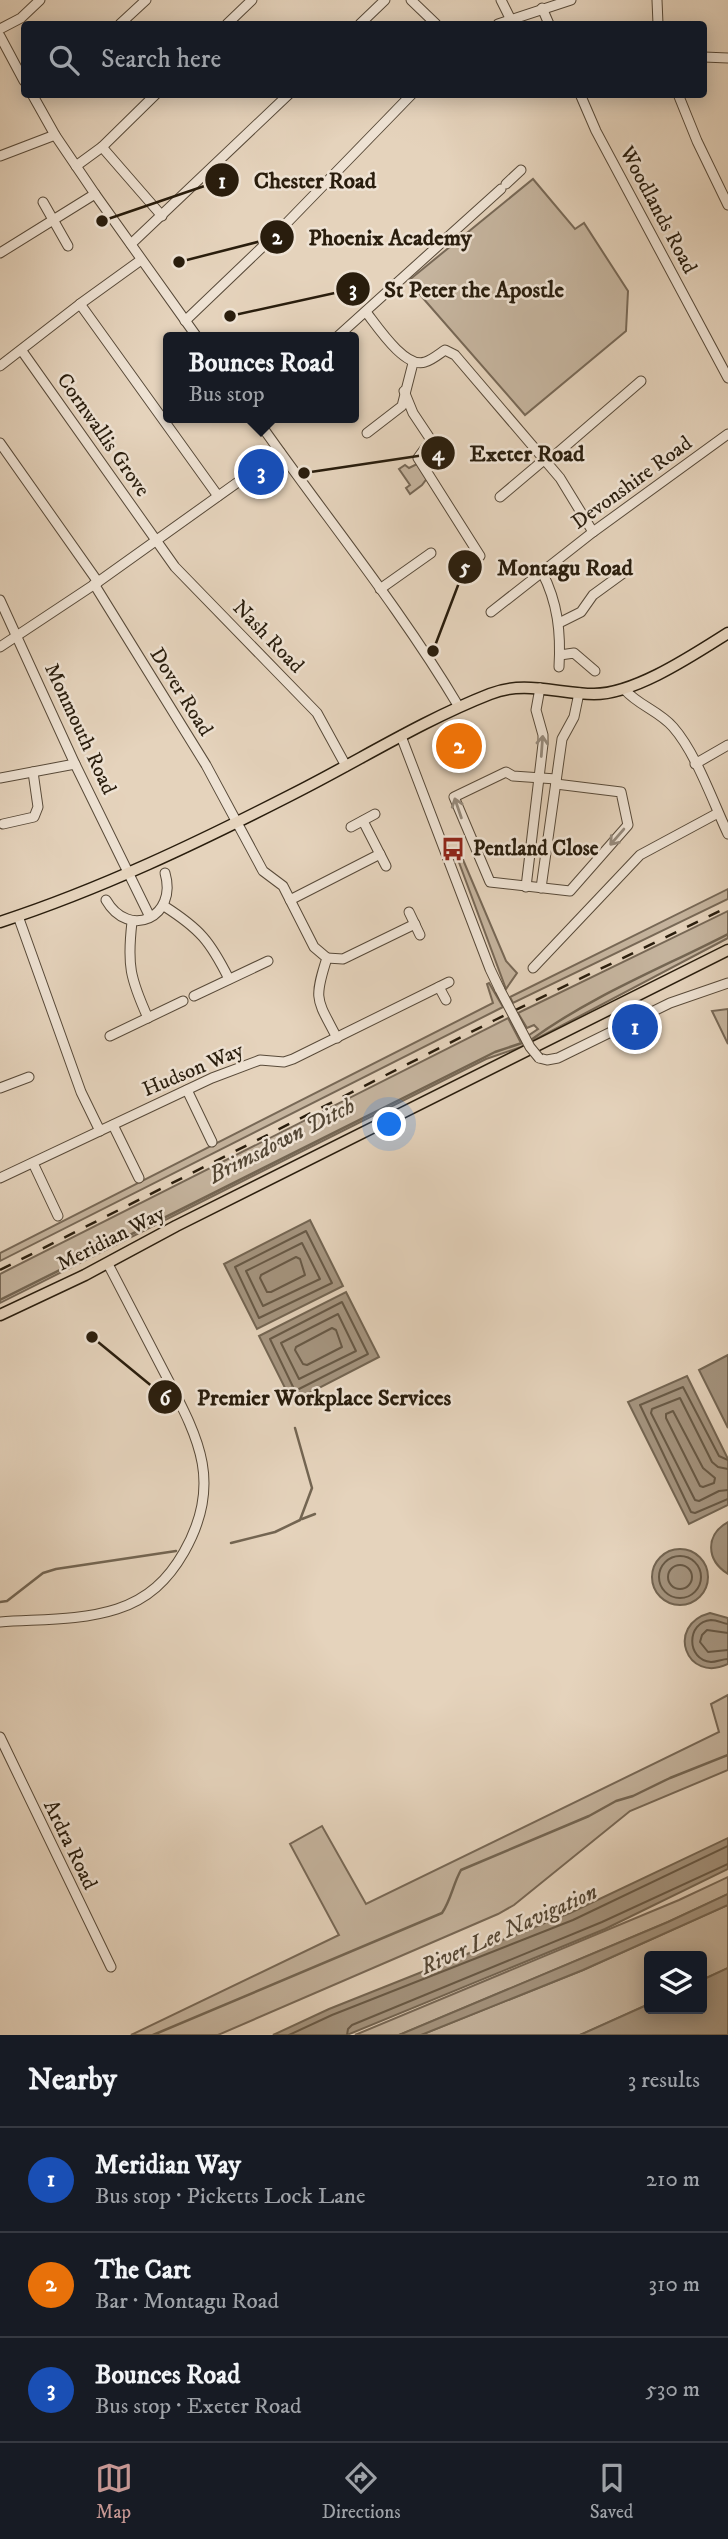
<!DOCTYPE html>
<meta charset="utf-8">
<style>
:root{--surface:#171b24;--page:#242831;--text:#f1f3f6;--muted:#9ea1a6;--line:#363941;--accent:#c59692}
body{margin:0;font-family:"IM FELL DW Pica",serif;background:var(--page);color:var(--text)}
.controls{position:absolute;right:21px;bottom:21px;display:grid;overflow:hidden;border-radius:7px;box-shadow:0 4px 18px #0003}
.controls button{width:63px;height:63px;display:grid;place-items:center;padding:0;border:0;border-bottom:2px solid var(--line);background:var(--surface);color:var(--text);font:35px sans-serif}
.you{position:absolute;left:390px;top:1125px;width:24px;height:24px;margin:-18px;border:5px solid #fff;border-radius:50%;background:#1a73e8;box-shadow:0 0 0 10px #1a73e833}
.badge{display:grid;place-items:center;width:46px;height:46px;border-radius:50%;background:var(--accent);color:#fff;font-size:23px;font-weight:700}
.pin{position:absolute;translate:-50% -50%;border:4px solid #fff;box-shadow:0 2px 7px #0006}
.popup{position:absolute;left:163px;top:332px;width:196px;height:91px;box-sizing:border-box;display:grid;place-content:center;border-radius:7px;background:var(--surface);filter:drop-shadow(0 2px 5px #0005);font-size:23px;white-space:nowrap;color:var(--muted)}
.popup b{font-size:26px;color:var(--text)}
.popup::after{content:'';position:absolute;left:50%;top:100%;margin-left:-14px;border:14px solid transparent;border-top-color:var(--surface)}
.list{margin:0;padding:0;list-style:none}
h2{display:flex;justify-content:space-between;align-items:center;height:91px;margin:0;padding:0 28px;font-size:30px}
h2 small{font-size:23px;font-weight:400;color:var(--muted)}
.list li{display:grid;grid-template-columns:46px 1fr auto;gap:21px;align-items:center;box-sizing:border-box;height:105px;padding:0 28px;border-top:2px solid var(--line)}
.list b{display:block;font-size:26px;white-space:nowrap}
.list p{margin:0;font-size:23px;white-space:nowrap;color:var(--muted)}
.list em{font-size:23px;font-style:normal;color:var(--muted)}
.icon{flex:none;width:38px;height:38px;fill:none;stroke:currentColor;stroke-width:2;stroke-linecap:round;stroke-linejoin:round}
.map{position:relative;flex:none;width:728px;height:2035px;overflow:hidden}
.search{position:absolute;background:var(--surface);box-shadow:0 4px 18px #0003;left:21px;right:21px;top:21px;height:77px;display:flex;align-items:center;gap:18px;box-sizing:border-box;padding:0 24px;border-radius:7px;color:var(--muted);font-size:26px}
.sheet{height:406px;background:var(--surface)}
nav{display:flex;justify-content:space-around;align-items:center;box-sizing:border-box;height:98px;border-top:2px solid var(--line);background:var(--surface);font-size:19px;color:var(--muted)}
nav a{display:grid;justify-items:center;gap:4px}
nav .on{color:var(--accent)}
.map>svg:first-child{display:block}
</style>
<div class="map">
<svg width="728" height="2035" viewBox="0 0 728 2035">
<rect width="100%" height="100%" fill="#e5d3bc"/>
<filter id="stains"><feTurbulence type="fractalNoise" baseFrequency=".00286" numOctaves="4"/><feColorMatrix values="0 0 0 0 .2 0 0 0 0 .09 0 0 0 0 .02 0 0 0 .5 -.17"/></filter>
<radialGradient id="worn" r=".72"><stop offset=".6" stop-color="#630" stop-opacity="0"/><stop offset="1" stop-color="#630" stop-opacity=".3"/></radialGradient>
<!-- green -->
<g fill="#c5b49e" stroke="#776856" stroke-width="2">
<polygon points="533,179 575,229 584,223 628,291 626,331 525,415 408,281"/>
<polygon points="417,464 428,477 422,485 410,494 406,488 410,485 399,469 405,465 409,468"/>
<polygon points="461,855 506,961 517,973 506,989 457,857"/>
<polygon points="728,889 728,899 513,1003 510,997"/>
<polygon points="728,911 728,938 521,1047 486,1059 0,1303 0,1274 508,1018 520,1041 538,1029 534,1025 527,1028 518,1013"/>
<polygon points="489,983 503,1007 0,1261 0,1253 493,1003 487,984"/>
<polygon points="728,1009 728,1044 712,1011"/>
<polygon points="728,1695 728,1770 630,1811 514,1905 498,1914 218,2035 131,2035 339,1935 290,1844 322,1826 366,1904 719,1732 711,1704"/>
<polygon points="728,1877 728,1894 668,1922 399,2035 355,2035 679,1900"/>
<polygon points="728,1905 728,1968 702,1980 702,1956 649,1956 649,2004 580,2035 421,2035 583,1970"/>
</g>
<!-- water -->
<g fill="#a59580" stroke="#736552" stroke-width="2">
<polygon points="310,1220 343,1286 257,1329 224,1264"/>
<polygon points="346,1292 379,1357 292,1402 259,1336"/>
<polygon points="728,1355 728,1428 699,1370"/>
<polygon points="687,1376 728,1459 728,1505 689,1524 628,1402"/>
<path d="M728 1522V1574C706 1560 705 1535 728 1522Z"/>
<circle cx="680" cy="1577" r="28"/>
<path d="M710 1613 728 1618V1664C686 1684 665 1625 710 1613Z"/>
<polygon points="728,1838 728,1869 605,1929 347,2035 273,2035 329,2009 570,1913"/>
<polygon points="728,1894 728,1905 583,1970 421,2035 399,2035 668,1922"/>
<polygon points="728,1968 728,2035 580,2035 649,2004 649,2009 702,2009 702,1980"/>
</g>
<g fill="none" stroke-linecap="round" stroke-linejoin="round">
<!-- shore -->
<g stroke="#675946" stroke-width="2">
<polygon points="306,1231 332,1283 259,1318 235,1267"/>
<polygon points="302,1243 320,1279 263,1306 246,1271"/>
<polygon points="296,1257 300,1259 305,1275 271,1292 267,1292 260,1278 261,1275"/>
<polygon points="342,1302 368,1354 295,1391 270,1339"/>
<polygon points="338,1314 356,1351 299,1379 281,1343"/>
<polygon points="332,1328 336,1330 342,1347 307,1365 303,1364 295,1350 296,1347"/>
<polygon points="673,1411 703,1468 715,1478 714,1483 703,1487 700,1486 666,1418 666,1414"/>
<polyline points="728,1460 719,1456 683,1387 640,1405 691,1512 695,1513 728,1499"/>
<polyline points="728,1469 718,1467 712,1462 680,1398 652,1409 651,1413 695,1500 699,1501 719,1491 728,1490"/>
<circle cx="680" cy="1577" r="21"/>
<circle cx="680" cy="1577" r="12"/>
<path d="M728 1624C722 1623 717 1620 711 1620 686 1622 686 1660 711 1662 717 1662 722 1659 728 1659"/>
<polyline points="728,1633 707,1630 702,1635 700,1642 708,1652 728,1650"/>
<polyline points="289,2035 332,2015 573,1920 728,1846"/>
<polyline points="347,2035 348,2029 352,2025 602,1922 728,1864"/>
</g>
<!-- stream -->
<g stroke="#736552" stroke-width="2.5">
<path d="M531 1040C591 996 662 968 728 934"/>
<polyline points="0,1300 495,1052 525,1042"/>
<polyline points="302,1519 315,1514"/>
<polyline points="231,1543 275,1532 300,1520 312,1488 295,1428"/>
<polyline points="0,1602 7,1601 43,1573 56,1569 176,1551"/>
<path d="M153 2035 442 1913C451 1900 453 1884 461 1870L589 1816 616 1801 633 1796 670 1778 728 1755"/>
</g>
<!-- minor casing -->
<g stroke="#584a39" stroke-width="11">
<g id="minor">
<polyline points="411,0 436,24"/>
<polyline points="501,0 511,20"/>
<polyline points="657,0 658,24"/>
<polyline points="542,8 549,24"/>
<polyline points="120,24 146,0"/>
<polyline points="227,24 252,0"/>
<polyline points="360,24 385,0"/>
<polyline points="498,24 571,0"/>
<polyline points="0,29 21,18 40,0"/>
<polyline points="0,36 24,81"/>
<polyline points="704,57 728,58"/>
<polyline points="32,94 55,135 95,194 197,337"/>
<polyline points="580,94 596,131 728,378"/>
<polyline points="678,94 697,141 728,205"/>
<polyline points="102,147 162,216"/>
<polyline points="0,156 55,135"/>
<polyline points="76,166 102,147 156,94"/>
<polyline points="506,184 521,170"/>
<polyline points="43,202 68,246"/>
<polyline points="131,244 289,94"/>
<polyline points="0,253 95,194"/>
<polyline points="80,304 218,496"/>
<path d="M366 312C377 326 405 369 425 362 432 360 439 354 445 350L455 355 560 478 593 532"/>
<polyline points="185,321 278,232 412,94"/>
<polyline points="337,337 501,189"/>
<polyline points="22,351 175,567 317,713 346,766"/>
<polyline points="0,366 80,304 141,260"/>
<polyline points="404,391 413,413 431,440 418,458 480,556"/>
<path d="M256 418C323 514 399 606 459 707"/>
<polyline points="367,433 402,406 413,363"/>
<polyline points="0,443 98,582"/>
<polyline points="547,462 641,381"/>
<polyline points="500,497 545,459"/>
<path d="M542 572C558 603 561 633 559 667"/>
<path d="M94 584 206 765 263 871 283 886 314 947 327 958C313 1001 317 999 337 1038"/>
<polyline points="380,589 431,553"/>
<polyline points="0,600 75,764 150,917"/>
<polyline points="491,612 593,532 728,434"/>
<polyline points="559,623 581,612 593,595 626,571"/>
<polyline points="0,647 98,582 280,452"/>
<polyline points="560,655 574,653 595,671"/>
<path d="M625 690C638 705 659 711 673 727 696 753 713 802 728 834"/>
<polyline points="401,736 490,969 500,990"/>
<polyline points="695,764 728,745"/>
<polyline points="0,778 75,764"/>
<polyline points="556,784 621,792 628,825 570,891 490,882 454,797 506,772 513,776 556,779"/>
<polyline points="363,821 386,866"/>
<polyline points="3,824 34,817 38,807 33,772"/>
<polyline points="351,827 375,814"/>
<polyline points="526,887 543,744 543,735 536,710 540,688"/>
<polyline points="541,888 562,739 574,717 579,693"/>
<path d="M106 900C129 940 178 917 165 873"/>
<polyline points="290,900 380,854"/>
<path d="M164 906C200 929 210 941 229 979"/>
<polyline points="409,912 420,935"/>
<polyline points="18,916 81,1092 100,1131"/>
<path d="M132 922C127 965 130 978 148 1018"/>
<polyline points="327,958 343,959 415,924"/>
<polyline points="533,968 640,855 718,813"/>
<polyline points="439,987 446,1000"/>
<polyline points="194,996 268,961"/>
<polyline points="110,1036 183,1001"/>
<polyline points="539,1058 547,1060 558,1058 670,1003 728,983"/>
<polyline points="0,1088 29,1077"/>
<polyline points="187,1090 212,1142"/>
<polyline points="113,1125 139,1178"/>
<polyline points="33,1163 58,1216"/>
<polyline points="0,1178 212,1078 260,1060 284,1062 293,1059 449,982"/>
<path d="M0 1622C38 1619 80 1621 117 1609 148 1599 168 1580 184 1552 225 1480 196 1434 162 1368 144 1333 126 1298 108 1264"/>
<polyline points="0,1737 111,1967"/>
</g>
</g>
<!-- major casing -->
<g stroke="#291d0d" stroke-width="13">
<g id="major">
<path d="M0 922C101 889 197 843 291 795 357 762 421 721 490 694 524 680 559 694 594 694 635 694 693 655 728 633"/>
<polyline points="0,1315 85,1275 176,1226 728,950"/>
</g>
</g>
<!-- minor -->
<use href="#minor" stroke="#eee2d3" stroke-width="9"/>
<!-- major -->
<use href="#major" stroke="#e5d3bc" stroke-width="10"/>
<!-- rail -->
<polyline stroke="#291d0d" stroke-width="2.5" stroke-dasharray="12 12" stroke-linecap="butt" points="0,1270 495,1020 728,907"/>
<!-- minor-bridge casing -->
<g stroke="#584a39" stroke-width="11" stroke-linecap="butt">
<polyline id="minor-bridge" points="500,990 530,1047 539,1058"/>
</g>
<!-- minor-bridge -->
<use href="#minor-bridge" stroke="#eee2d3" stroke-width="9"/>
</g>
<!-- one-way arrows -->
<defs><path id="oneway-shaft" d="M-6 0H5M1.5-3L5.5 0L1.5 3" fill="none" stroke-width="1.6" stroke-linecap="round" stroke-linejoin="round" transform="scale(1.75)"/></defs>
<g stroke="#95897a">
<use href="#oneway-shaft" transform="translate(542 746) rotate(-86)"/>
<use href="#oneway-shaft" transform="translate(458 808) rotate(-109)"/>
<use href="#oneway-shaft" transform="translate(617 837) rotate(131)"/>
</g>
<!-- icons -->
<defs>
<g id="bus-bare" transform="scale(1.89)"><path d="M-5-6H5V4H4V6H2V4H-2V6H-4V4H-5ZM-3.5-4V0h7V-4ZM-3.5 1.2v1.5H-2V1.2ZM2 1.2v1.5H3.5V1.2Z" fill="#8f2418" stroke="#eee2d3" stroke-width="2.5" paint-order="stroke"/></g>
</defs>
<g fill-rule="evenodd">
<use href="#bus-bare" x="453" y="849"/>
</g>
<g text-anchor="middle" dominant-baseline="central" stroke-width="5" stroke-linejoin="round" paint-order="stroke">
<!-- street labels -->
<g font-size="21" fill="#291d0d" stroke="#eee2d3">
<text transform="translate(658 210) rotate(62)">Woodlands Road</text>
<text transform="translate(103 435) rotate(55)">Cornwallis Grove</text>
<text transform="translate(632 483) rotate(-36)">Devonshire Road</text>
<text transform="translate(268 637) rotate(46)">Nash Road</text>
<text transform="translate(181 692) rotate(58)">Dover Road</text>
<text transform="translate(80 729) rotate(65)">Monmouth Road</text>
<text transform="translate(193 1070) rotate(-23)">Hudson Way</text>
<text transform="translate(111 1239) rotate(-27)">Meridian Way</text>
<text transform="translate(70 1845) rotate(64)">Ardra Road</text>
</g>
<!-- poi labels -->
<g font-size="21" font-weight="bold" fill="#291d0d" stroke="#eee2d3" text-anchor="start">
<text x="473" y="849">Pentland Close</text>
</g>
<!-- water labels -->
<g font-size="23" font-style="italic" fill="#544735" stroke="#eee2d3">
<text transform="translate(282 1141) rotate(-27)">Brimsdown Ditch</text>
<text transform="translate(509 1930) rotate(-24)">River Lee Navigation</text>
</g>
</g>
<!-- callouts -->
<path fill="none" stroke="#291d0d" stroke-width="2.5" d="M102 221L222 180M179 262L277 237M230 316L353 289M304 473L438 453M433 651L465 567M92 1337L165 1397"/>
<g fill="#291d0d" stroke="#eee2d3" stroke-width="2.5">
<circle cx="102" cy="221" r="7"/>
<circle cx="179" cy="262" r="7"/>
<circle cx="230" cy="316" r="7"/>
<circle cx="304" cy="473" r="7"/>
<circle cx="433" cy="651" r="7"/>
<circle cx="92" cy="1337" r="7"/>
<circle cx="222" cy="180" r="18"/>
<circle cx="277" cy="237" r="18"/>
<circle cx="353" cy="289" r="18"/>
<circle cx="438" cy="453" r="18"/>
<circle cx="465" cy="567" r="18"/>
<circle cx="165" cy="1397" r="18"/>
</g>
<g font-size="21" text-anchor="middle" font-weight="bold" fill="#fff">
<text x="222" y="188">1</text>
<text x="277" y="244">2</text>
<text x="353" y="296">3</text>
<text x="438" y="460">4</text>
<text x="465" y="574">5</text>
<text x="165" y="1405">6</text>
</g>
<g font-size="23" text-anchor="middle" font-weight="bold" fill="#291d0d" stroke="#eee2d3" stroke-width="5" stroke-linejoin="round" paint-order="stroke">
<text x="315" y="188">Chester Road</text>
<text x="390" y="245">Phoenix Academy</text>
<text x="474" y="297">St Peter the Apostle</text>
<text x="527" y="461">Exeter Road</text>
<text x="565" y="575">Montagu Road</text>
<text x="324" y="1405">Premier Workplace Services</text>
</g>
<rect width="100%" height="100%" filter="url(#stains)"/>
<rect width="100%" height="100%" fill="url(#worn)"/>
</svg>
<div class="controls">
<button><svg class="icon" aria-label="layers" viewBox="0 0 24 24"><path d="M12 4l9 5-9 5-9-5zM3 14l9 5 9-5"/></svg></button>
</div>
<div class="you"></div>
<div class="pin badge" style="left:635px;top:1027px;background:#1a4fb4">1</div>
<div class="pin badge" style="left:459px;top:746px;background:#e8710a">2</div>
<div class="pin badge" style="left:261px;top:472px;background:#1a4fb4">3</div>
<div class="popup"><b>Bounces Road</b>Bus stop</div>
<div class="search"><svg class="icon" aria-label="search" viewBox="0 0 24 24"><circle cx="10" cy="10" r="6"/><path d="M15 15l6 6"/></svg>Search here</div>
</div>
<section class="sheet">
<h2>Nearby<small>3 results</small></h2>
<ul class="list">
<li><span class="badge" style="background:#1a4fb4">1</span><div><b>Meridian Way</b><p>Bus stop · Picketts Lock Lane</p></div><em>210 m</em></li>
<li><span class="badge" style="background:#e8710a">2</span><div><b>The Cart</b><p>Bar · Montagu Road</p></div><em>310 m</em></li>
<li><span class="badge" style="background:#1a4fb4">3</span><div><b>Bounces Road</b><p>Bus stop · Exeter Road</p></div><em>530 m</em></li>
</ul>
</section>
<nav>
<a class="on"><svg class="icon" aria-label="map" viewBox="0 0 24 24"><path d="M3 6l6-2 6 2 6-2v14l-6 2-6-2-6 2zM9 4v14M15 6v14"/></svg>Map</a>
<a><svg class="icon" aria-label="directions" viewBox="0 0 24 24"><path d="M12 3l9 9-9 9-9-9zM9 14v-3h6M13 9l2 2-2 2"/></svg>Directions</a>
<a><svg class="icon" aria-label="saved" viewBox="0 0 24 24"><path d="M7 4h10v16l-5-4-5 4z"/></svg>Saved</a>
</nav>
